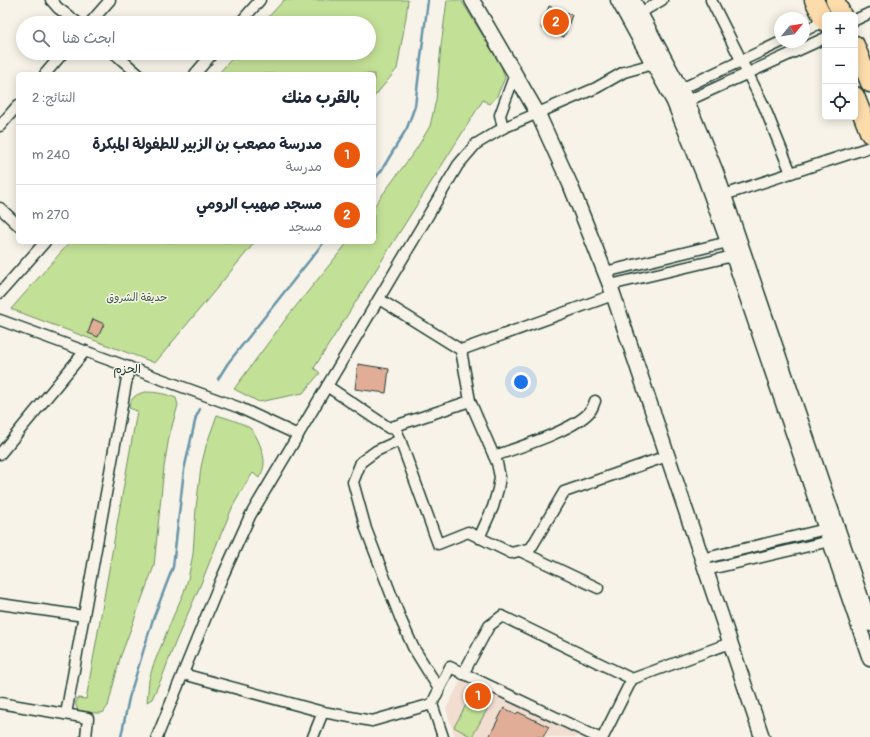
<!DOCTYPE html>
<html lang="ar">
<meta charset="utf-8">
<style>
:root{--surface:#fff;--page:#f6f6f7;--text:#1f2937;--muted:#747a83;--line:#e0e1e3;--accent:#ea580c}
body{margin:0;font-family:Pangolin,"Playpen Sans Arabic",sans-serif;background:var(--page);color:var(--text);direction:rtl}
.controls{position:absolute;right:12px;top:12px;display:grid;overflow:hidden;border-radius:6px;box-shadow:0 2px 10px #0003}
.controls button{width:36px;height:36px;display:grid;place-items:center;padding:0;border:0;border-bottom:1px solid var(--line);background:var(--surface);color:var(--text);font:20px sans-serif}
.compass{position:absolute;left:774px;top:12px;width:36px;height:36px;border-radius:50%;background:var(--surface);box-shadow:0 2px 10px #0003;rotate:60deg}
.you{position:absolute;left:521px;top:382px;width:14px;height:14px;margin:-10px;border:3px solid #fff;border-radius:50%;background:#1a73e8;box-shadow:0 0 0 6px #1a73e833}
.badge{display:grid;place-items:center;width:26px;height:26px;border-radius:50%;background:var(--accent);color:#fff;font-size:13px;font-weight:700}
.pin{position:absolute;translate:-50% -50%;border:2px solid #fff;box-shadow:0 1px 4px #0006}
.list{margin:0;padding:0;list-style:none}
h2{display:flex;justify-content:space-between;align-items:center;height:52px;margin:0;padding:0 16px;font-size:17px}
h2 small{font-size:13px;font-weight:400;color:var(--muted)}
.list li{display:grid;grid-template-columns:26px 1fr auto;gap:12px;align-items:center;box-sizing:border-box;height:60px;padding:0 16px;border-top:1px solid var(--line)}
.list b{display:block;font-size:15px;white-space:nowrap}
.list p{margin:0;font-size:13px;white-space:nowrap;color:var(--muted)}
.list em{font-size:13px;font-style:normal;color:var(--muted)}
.icon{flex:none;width:22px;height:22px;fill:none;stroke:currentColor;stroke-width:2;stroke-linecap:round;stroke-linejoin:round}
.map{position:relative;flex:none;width:870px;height:737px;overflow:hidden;direction:ltr}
.search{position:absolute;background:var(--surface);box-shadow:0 2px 10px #0003;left:16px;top:16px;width:360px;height:44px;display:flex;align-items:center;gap:10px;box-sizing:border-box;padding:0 14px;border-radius:22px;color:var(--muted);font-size:15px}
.panel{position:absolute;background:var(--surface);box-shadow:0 2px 10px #0003;left:16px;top:72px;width:360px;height:172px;border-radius:6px;direction:rtl}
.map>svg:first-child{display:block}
</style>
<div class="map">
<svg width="870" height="737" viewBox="0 0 870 737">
<rect width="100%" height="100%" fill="#f7f3e8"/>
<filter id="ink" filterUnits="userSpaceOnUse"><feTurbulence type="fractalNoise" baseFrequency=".025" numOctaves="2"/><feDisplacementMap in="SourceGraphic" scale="8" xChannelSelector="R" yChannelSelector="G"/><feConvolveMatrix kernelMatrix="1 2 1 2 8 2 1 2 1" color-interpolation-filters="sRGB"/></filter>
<g filter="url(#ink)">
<!-- built -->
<polygon fill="#f1ded0" points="468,678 579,733 577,737 455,737 446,709 460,682"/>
<!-- green -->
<g fill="#c3e097" stroke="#718e66">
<polygon points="284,0 408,0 406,17 397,69 374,97 374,74 218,74 237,53 369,53 369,23 263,23"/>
<polygon points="447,0 461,0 501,65 505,78 496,98 489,104 483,100 314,368 320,373 303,393 259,402 234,389 288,316 348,242 374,242 374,206 417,148 430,126 436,100 441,46"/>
<polygon points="70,242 255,242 155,363 11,309"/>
<path d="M145 392C157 392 166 394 176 398L178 405 169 437 164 467 154 566 120 658 108 706C107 707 104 711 104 712 99 715 84 711 78 710L76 706V702L78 698 86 699 87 694 137 411 129 408C130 398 136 394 145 392Z"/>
<path d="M217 415C226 418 244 423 251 429 257 435 265 455 264 464 264 469 261 474 259 478L253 473 246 483 233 506 218 541 200 586 175 643 163 675 152 699 147 702 149 680 153 666 172 619 184 592 188 579 193 554 196 508 201 467 206 446Z"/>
<polygon points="471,696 489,706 472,737 454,727"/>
</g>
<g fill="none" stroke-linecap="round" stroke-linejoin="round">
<!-- stream -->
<g stroke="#6895aa" stroke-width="2.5">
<polyline points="374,180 381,171 407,128 415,106 428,0"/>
<polyline points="218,379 228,363 324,242"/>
<polyline points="121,737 129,698 153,619 173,567 184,470 196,417 200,409"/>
</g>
</g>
<!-- building -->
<g fill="#e2ad97" stroke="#1f3d34">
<polygon points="549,6 572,15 564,37 541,28"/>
<polygon points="93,319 104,324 98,337 88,333"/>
<polygon points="358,364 389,369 386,393 355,389"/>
<polygon points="504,708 516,714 518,712 549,727 543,737 489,737"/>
</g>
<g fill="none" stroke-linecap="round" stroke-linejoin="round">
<!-- street casing -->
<g stroke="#1f3d34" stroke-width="13">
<g id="street">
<polyline points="51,0 58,8 78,23"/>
<polyline points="711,0 764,106 791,173"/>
<polyline points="640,13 662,0"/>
<polyline points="855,20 870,13"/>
<polyline points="90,23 110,0"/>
<polyline points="240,23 260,0"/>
<polyline points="804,31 824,21"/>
<polyline points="114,53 138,74"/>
<polyline points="45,74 63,53"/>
<polyline points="195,74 213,53"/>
<polyline points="681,89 781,42"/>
<polyline points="687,101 825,38"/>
<polyline points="0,126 18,105"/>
<polyline points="503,128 500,115 515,74"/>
<polyline points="724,195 870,147"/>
<polyline points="0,208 18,225"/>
<polyline points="605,272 728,242"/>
<polyline points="610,285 733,256"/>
<polyline points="0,293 45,242"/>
<polyline points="379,299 461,350 613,295"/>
<polyline points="0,320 240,408 298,435"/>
<polyline points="327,386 389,428 470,401 461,350"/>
<polyline points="470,401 497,463 500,477 498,489 493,507 479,538"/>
<polyline points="395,426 438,544 468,532 511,553 531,548 564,492 667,456"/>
<polyline points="400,440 376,451 361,462 353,482 366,529 401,620 413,647 439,689"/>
<polyline points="0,454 85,351"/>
<path d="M494 456C517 448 578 429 591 410 593 407 594 404 595 401"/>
<polyline points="520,551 598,588"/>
<polyline points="702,559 826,529 831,531"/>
<polyline points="706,570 830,541 834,537"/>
<polyline points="0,604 84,616"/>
<polyline points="183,674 323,712 372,721 432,704"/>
<polyline points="463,674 489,626 502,616 632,679 603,737"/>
<polyline points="632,679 730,643"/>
<polyline points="0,703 88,718 86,737"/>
<polyline points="66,714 129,367"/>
<polyline points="157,737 221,580 250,516 458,165 476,144 503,128 596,88 624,72 653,64"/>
<polyline points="313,737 323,712"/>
<polyline points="443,737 432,704 450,667 597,737"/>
</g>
</g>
<!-- secondary casing -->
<g stroke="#1f3d34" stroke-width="17">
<g id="secondary">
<polyline points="472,0 538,114 570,184 610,285 762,737"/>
<polyline points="618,0 674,102 705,178 733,256 870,659"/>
<polyline points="633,0 687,101 716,172 870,624"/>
</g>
</g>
<!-- highway casing -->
<g stroke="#1f3d34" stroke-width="21">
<g id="highway">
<polyline points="814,0 825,22"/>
<polyline points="835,0 842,15"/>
<polyline points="855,45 870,83"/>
<polyline points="855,96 870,134"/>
</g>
</g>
<!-- street -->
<use href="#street" stroke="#f7f3e8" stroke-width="10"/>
<!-- secondary -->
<use href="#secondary" stroke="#f7f3e8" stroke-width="14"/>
<!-- highway -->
<use href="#highway" stroke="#fddcac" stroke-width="18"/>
</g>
</g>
<g text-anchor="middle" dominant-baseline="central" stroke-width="3" stroke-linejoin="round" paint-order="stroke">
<!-- park labels -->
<g font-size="11" fill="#405e48" stroke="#f7f3e8">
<text x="137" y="297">حديقة الشروق</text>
</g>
<!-- neighbourhood labels -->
<g font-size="12" fill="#1f3d34" stroke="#f7f3e8">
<text x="127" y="369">الحزم</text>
</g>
</g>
</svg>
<div class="controls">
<button>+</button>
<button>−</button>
<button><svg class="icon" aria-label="locate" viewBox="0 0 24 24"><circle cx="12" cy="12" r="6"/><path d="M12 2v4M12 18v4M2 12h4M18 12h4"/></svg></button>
</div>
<svg class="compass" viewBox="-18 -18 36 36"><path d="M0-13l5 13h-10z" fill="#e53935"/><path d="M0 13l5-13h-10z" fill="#747a83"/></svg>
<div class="you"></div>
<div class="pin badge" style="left:478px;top:696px">1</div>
<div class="pin badge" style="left:556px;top:22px">2</div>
<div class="search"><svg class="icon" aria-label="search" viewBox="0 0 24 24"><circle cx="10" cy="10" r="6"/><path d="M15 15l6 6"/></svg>ابحث هنا</div>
<section class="panel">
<h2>بالقرب منك<small>النتائج: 2</small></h2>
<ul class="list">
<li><span class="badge">1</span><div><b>مدرسة مصعب بن الزبير للطفولة المبكرة</b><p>مدرسة</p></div><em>240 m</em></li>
<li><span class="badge">2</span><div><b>مسجد صهيب الرومي</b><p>مسجد</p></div><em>270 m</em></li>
</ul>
</section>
</div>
